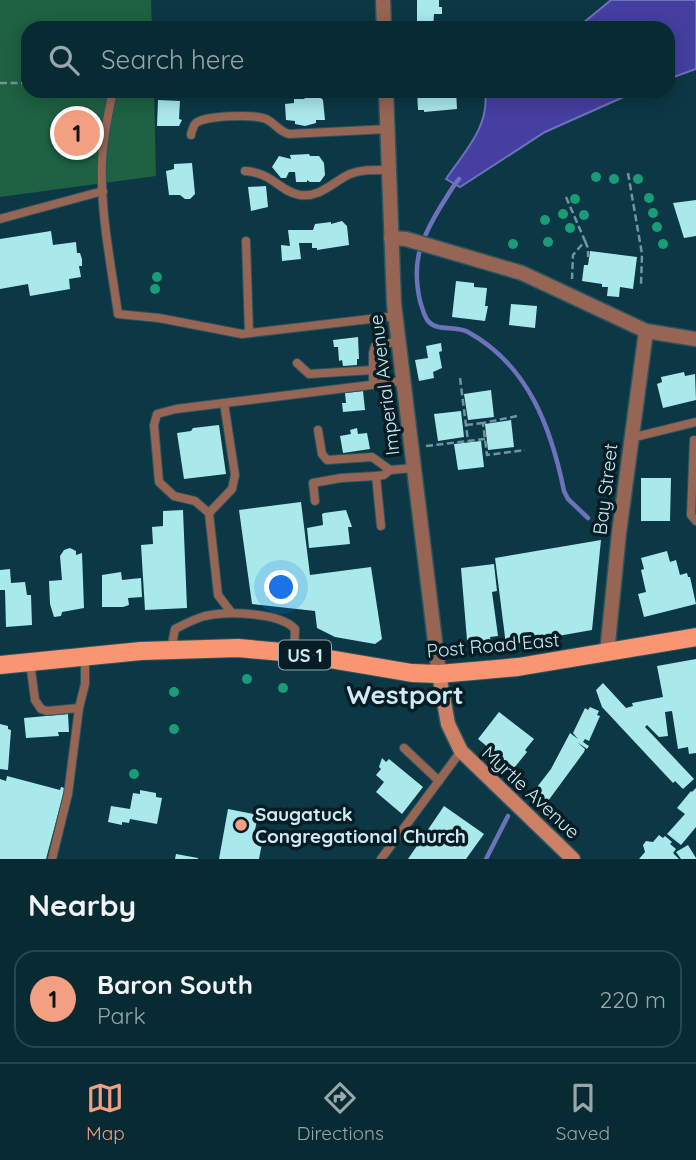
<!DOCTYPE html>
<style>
:root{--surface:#082a33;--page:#11323b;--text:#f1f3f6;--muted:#98a7ac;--line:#29464e;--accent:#f39f82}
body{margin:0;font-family:Quicksand,sans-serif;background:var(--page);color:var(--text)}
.you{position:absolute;left:282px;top:588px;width:24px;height:24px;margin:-18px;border:5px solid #fff;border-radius:50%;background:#1a73e8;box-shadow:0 0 0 10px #1a73e833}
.badge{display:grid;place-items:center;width:46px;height:46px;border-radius:50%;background:var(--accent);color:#111;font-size:23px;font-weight:700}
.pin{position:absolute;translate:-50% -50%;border:4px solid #fff;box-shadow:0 2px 7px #0006}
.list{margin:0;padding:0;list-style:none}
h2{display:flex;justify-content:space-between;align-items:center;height:91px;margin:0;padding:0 28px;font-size:30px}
h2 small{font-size:23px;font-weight:400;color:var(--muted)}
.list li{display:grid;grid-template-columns:46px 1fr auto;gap:21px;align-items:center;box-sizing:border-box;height:98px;margin:0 14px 14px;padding:0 14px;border:2px solid var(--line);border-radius:21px}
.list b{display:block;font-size:26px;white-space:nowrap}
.list p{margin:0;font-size:23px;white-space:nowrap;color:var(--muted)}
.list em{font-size:23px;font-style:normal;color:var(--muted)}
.icon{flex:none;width:38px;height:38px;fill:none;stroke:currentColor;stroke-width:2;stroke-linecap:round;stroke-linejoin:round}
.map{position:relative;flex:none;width:696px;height:859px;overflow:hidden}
.search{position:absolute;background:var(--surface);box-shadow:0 4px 18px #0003;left:21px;right:21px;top:21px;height:77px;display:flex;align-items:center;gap:18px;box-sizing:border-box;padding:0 24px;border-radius:21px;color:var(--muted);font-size:26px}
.sheet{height:203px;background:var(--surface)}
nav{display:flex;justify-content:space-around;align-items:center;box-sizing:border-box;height:98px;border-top:2px solid var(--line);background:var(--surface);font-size:19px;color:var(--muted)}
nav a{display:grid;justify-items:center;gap:4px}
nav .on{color:var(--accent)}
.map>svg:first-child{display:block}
</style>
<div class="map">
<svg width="696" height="859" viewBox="0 0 696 859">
<rect width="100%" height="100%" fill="#0b3844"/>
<!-- green -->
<polygon fill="#1e6143" points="0,0 151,0 152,28 28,28 28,91 154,91 156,176 0,197"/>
<!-- water -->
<g fill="#443fa1" stroke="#6d72ba" stroke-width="2">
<polygon points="611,0 696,0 696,69 668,79 668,28 577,28"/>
<path d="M485 91H637L545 132 460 187 446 179C465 151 490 126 485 91Z"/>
</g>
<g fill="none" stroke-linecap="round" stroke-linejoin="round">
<!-- stream -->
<g stroke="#6d72ba" stroke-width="4.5">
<path d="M459 179C452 187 447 197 441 206 421 239 411 261 420 301 422 307 424 316 428 321 437 332 456 325 468 332 528 365 551 427 564 491L568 499 588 518"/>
<polyline points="486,859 508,816"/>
</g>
</g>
<!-- building -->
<g fill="#a9e9ec">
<polygon points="417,0 439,0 439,7 442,7 442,14 434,14 433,28 417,27"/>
<polygon points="417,91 456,91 457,109 424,112 424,110 418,110"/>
<polygon points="318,95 323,100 325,120 316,120 316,123 305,126 295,124 295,121 286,120 285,104 294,103 294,99 304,99 307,96"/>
<polygon points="158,100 180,101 179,119 182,120 179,126 157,126"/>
<polygon points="309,154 310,156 319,156 324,163 325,175 320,182 310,182 307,180 307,182 296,182 295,172 289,172 286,178 281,178 272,167 279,156 291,159 290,155"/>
<polygon points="192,163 195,194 190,199 185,199 180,195 169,195 166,171 174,169 174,164"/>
<polygon points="266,186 268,207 251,211 248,187"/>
<polygon points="696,200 696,236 684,238 673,203"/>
<polygon points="342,221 347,226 349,245 317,250 317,248 312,248 312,243 299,243 301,259 282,261 281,245 290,246 288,230 313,230 315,224 331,222 331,224"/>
<polygon points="51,231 53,245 76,242 77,253 80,253 82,259 82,266 79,266 81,277 69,279 70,289 30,296 28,284 0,289 0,239"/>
<polygon points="590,251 637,257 633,289 620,287 619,297 607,296 608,287 602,287 602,284 582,281 584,265 588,265"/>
<polygon points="456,281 474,283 474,287 487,288 485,306 488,306 485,321 452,317"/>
<polygon points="511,304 537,306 535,328 509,325"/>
<polygon points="358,337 359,359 357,359 357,365 343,366 342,360 339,361 338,347 334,347 333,340"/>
<polygon points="441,343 442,351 439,352 442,368 433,372 434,378 419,381 415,360 428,358 426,346"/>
<polygon points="684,372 685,376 695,374 696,400 663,408 657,384 662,382 661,377"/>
<polygon points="491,390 494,417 468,420 464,394"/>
<polygon points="363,391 365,410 343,412 342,403 346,403 345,393"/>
<polygon points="461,411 464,437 438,441 434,414"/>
<polygon points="511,420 514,447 488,450 485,424"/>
<polygon points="219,425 226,474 184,479 177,433 191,431 193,428"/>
<polygon points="357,428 358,434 367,433 370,449 343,453 340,436 351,434 350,430"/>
<polygon points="481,441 484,467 458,470 454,444"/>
<polygon points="641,478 671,478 670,521 641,521"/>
<polygon points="301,502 310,575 371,567 382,639 375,644 335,637 317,628 315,611 252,604 239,510"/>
<polygon points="183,510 187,608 145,610 141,545 153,544 152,527 163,526 163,511"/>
<polygon points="346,510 352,527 348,527 350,544 309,548 307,528 323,525 322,514 324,513"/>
<polygon points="601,540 592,630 506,645 495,558"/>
<polygon points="70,548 76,551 76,555 82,553 84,608 62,612 61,616 54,617 50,604 49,581 62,580 60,556 64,550"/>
<polygon points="667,551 670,562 676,560 680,575 687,573 688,577 690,577 696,604 644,617 638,594 646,592 641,570 644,569 641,558"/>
<polygon points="494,564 497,591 492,592 498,636 490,637 491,643 476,644 475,639 467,640 461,568"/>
<polygon points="10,569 11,583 25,582 27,595 31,595 32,625 6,627 5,590 0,590 0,570"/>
<polygon points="121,572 122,580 141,578 142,597 128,598 129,605 123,607 102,607 102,575"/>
<polygon points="696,659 696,753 689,754 688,747 678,749 672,711 665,712 668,736 659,737 647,725 645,727 694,779 683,789 675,781 673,783 602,707 596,690 603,683 626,708 633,706 632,703 663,697 657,666"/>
<polygon points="590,707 599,711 597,715 600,716 589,741 585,739 583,742 589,746 587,749 577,742 585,749 584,752 548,801 534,791 551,769 570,733 578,739 573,733 585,708 588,710"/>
<polygon points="499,712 534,739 525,750 527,752 510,773 485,754 489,748 478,739"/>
<polygon points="68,714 69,732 58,732 59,736 26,738 24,718"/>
<polygon points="0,724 8,726 8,729 11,730 8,770 0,769"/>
<polygon points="382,758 386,762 389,759 423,787 402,814 376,792 384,782 376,775 381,769 379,767"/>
<polygon points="7,776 60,790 61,787 65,788 46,859 0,859 0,779 6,781"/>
<polygon points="696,788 696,827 681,845 667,834 685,814 677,808 691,791 692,792"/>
<polygon points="140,790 156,793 156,797 162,798 157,824 130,819 129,823 122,822 122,825 108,822 111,806 130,809 133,793 140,794"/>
<polygon points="444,806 484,834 466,859 408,859"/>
<polygon points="228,809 258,815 254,835 263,838 259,859 219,859"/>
<polygon points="659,835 663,838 665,836 672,842 670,844 676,849 673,853 679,859 639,859 645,852 643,845 646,841 653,842"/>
<polygon points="688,845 696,858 696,859 681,859 676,852"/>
<polygon points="176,854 198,858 198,859 175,859"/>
</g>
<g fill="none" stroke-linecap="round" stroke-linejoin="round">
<!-- lane casing -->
<g stroke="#2a5460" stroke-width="10">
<g id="lane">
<path d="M113 91C108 114 103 137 102 161 100 212 111 264 118 314L159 318 242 334 396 316"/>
<path d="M191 135C191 133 194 125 195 124 202 115 255 114 266 119 275 123 278 131 289 134L388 129"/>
<path d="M245 171C274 173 278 191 300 195 320 198 334 181 350 174 363 169 376 170 389 170"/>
<polyline points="0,219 103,191"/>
<polyline points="246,241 249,333"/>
<polyline points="297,363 309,374 373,370"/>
<polyline points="373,383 373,353 375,346 398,341"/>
<polyline points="318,430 322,454 327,460 372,457 390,470"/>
<polyline points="631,438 696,422"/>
<polyline points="694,440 691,515 696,521"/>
<polyline points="376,476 381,526"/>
<polyline points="315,501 313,483 341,478 376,476 384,475 390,470 414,468"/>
<polyline points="209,513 232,489 235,475 224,403"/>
<polyline points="231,612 218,595 209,513 195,501 174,496 159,482 154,425 157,414 176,409 403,381"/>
<path d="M171 649 175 629C185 624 194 619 205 616 226 611 280 612 295 629L294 653"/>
<polyline points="30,662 35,700 41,709 47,711 79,708"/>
<polyline points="404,748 439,781"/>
<polyline points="52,859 68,794 79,708 85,684 85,656"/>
<polyline points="381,859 461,751"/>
</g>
</g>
<!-- street casing -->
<g stroke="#2a5460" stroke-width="17">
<g id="street">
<polyline points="383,0 384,28"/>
<polyline points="386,91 394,304 439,674"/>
<polyline points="391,238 406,239 522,273 646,331 696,339"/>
<polyline points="607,653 619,533 646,331"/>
</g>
</g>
<!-- secondary casing -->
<g stroke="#2a5460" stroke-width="17">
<polyline id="secondary" points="439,674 448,724 461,751 573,859"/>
</g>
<!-- primary casing -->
<g stroke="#2a5460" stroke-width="20">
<polyline id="primary" points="0,665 141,651 238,648 294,653 412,673 439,674 518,667 696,637"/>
</g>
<!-- path -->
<g stroke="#7296a1" stroke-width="2.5" stroke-dasharray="7 3.5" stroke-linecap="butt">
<polyline points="0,83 28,83"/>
<polyline points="628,173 642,254 641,284"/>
<polyline points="566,197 585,241 573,255 572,279"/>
<polyline points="585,241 588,248 588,257"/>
<polyline points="460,378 468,441"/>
<polyline points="517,416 483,423 487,455 525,450"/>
<polyline points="466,425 483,423"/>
<polyline points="426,446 485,439"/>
</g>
<!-- lane -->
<use href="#lane" stroke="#966554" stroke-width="8"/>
<!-- street -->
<use href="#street" stroke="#966554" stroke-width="14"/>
<!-- secondary -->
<use href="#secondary" stroke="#ce8065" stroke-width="14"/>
<!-- primary -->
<use href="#primary" stroke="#f99571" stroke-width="18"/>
</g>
<!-- trees -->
<g fill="#1a9d77">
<circle cx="596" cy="177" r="5"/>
<circle cx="614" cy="179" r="5"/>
<circle cx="638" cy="179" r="5"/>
<circle cx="649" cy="198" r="5"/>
<circle cx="575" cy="199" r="5"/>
<circle cx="653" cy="213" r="5"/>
<circle cx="563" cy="214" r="5"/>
<circle cx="584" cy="215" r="5"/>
<circle cx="545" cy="220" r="5"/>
<circle cx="657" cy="227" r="5"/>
<circle cx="570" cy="228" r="5"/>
<circle cx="548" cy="242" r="5"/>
<circle cx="513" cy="244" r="5"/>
<circle cx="663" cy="244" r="5"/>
<circle cx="157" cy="277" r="5"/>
<circle cx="155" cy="289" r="5"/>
<circle cx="247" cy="679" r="5"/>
<circle cx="283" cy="688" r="5"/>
<circle cx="174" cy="692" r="5"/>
<circle cx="174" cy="729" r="5"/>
<circle cx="134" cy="774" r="5"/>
</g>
<!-- markers -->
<circle fill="#f39f82" stroke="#061d24" stroke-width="2.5" cx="241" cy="825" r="7"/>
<g text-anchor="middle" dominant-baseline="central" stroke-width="7" stroke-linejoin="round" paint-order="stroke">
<!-- shield labels -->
<rect fill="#061d24" stroke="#92acb6" stroke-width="2" x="279" y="640.5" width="52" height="29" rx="5"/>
<g font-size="18" font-weight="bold" fill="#ceeaf4">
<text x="305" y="655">US 1</text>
</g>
<!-- street labels -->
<g font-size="19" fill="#ceeaf4" stroke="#061d24">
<text transform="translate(384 385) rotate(-97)">Imperial Avenue</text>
<text transform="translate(605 489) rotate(-83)">Bay Street</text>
<text transform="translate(493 645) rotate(-5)">Post Road East</text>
<text transform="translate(531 792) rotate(43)">Myrtle Avenue</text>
</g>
<!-- poi labels -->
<g font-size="19" font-weight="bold" fill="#ceeaf4" stroke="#061d24" text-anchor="start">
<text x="255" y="814">Saugatuck<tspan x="255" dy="22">Congregational Church</tspan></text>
</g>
<!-- district labels -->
<g font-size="26" font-weight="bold" fill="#ceeaf4" stroke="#061d24">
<text x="405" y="694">Westport</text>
</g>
</g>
</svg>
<div class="you"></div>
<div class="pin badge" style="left:77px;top:133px">1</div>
<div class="search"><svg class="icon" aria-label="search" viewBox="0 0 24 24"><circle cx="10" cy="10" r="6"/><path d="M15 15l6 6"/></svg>Search here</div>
</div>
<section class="sheet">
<h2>Nearby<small></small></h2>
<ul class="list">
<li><span class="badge">1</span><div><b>Baron South</b><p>Park</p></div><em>220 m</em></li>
</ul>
</section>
<nav>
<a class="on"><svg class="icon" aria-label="map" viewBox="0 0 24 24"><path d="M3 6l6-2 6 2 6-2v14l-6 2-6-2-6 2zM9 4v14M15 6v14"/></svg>Map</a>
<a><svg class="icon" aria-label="directions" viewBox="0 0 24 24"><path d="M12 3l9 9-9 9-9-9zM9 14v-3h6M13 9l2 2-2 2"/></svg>Directions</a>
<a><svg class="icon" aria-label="saved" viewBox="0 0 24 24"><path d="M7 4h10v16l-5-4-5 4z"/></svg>Saved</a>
</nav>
